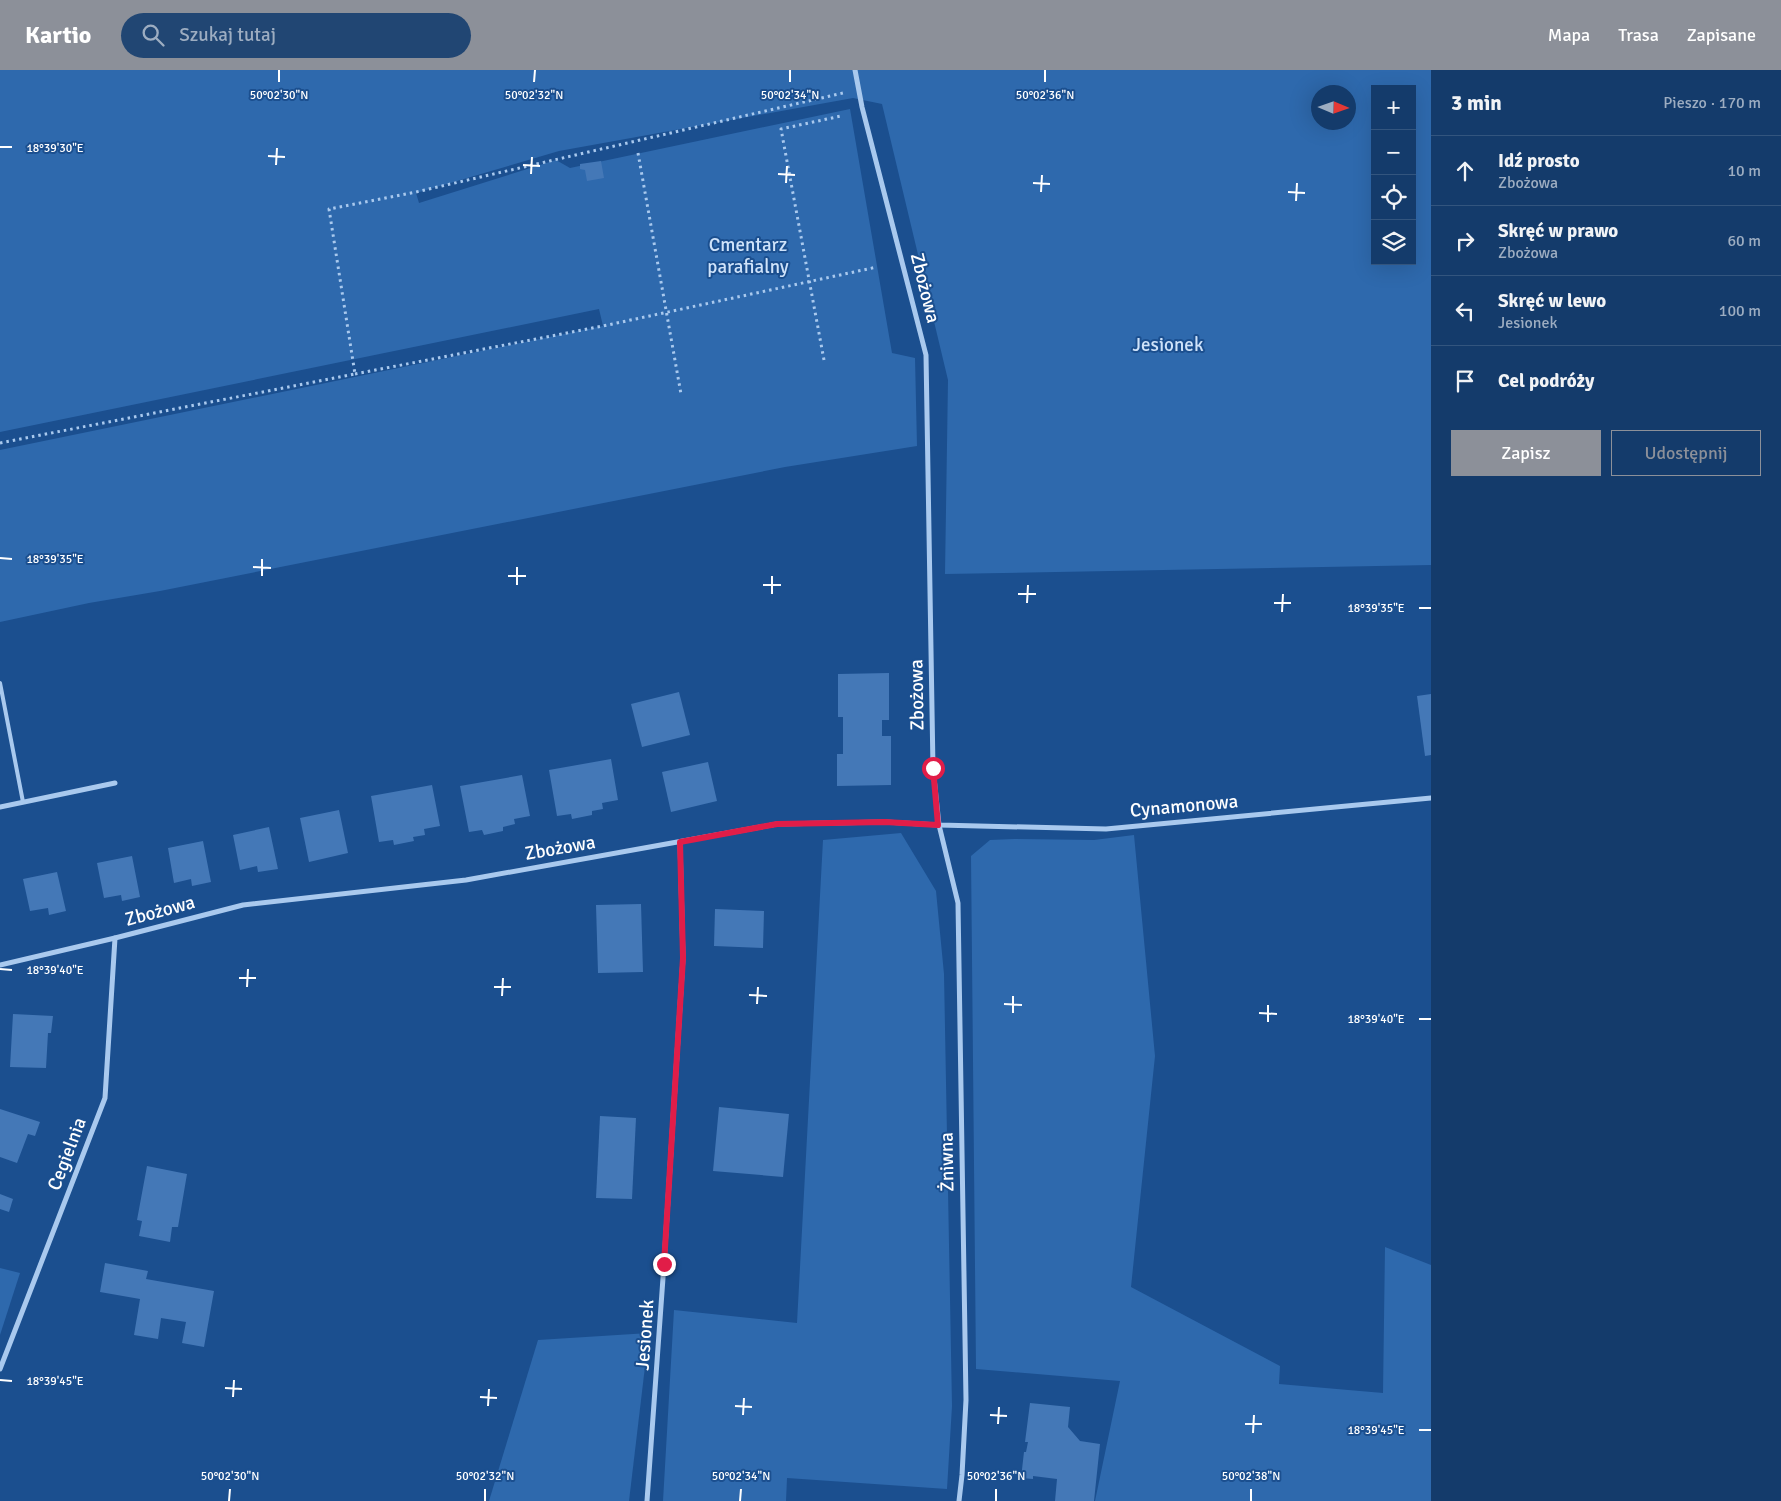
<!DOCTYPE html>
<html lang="pl">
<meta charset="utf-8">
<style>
:root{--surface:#143b6b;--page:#214673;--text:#f1f3f6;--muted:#9dadc1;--line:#33557e;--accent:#8c9099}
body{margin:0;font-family:Signika,sans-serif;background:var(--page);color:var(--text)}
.controls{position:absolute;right:15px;top:15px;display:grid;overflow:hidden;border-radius:0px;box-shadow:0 5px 20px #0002}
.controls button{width:45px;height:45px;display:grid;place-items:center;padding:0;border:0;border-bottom:1px solid var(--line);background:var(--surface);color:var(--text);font:25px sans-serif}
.compass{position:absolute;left:1311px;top:15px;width:45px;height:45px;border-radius:50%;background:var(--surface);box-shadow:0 5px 20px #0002;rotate:92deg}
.stop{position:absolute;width:15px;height:15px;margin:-11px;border:4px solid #e11d48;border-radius:50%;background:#fff}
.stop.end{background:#e11d48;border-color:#fff;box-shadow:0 1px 5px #0008}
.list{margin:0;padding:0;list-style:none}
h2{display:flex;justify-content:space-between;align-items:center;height:65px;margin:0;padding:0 20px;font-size:21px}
h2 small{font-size:16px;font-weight:400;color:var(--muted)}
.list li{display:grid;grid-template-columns:32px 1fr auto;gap:15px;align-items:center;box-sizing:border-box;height:70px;padding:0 20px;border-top:1px solid var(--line)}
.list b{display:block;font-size:19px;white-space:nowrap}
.list p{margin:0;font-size:16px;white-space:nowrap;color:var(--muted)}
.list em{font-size:16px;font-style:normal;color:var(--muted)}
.actions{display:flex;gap:10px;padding:15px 20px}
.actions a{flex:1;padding:11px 0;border:1px solid var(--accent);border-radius:0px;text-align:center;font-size:18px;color:var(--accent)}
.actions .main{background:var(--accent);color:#fff}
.icon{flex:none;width:28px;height:28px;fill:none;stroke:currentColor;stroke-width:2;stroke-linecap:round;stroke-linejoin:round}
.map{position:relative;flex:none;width:1431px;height:1431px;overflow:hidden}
header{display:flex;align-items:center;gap:30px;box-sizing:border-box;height:70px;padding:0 25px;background:var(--accent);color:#fff}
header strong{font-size:24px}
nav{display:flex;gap:28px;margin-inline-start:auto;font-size:18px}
.search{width:350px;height:45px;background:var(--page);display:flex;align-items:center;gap:12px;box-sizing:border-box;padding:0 18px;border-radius:28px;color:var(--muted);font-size:19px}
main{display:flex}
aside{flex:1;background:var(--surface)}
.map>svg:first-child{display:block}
</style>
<header>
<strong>Kartio</strong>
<div class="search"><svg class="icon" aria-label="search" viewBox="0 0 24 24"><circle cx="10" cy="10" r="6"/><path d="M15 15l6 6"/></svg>Szukaj tutaj</div>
<nav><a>Mapa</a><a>Trasa</a><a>Zapisane</a></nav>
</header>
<main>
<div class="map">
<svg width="1431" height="1431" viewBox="0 0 1431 1431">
<rect width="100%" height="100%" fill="#1b4f8f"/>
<!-- green -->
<g fill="#2e69ad" fill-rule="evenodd">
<path d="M0 0H1431V495L945 504 948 310 882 34 853 28 559 81 416 123 419 133 556 90 570 98 850 39 892 283 915 288 917 376 785 397 160 521 89 533 0 552V380L603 256 599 239 0 362ZM1375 19H1412V191H1375ZM1318 22H1348V52H1318Z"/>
<polygon points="901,763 936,821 944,904 952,1336 947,1419 787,1408 786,1431 663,1431 674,1240 797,1253 823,770"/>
<polygon points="1134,765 1155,986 1131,1217 1280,1296 1279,1314 1383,1323 1385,1177 1431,1195 1431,1431 1095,1431 1120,1311 976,1299 971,786 990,770 1014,769 1094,770"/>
<polygon points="0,1198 20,1203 0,1265"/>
<polygon points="649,1263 629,1431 489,1431 538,1270"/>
</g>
<!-- building -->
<g fill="#4478b7">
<polygon points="601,91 604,108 587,111 585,100 580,99 580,94"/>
<polygon points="889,603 889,650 882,650 882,666 891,666 891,715 837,716 837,684 843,684 843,647 838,647 838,604"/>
<polygon points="679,622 690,665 642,677 631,634"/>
<polygon points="1431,624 1431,685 1425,686 1417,626"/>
<polygon points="611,689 618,730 602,733 603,739 592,741 592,745 572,749 571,744 557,746 549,700"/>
<polygon points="708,692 717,731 671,742 662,702"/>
<polygon points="522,705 530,746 514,749 515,754 503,757 503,761 484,765 482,760 469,762 460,716"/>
<polygon points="432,715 440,756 424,759 425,765 413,767 414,771 394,775 393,770 379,772 371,726"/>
<polygon points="339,740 348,783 309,792 300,748"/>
<polygon points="269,757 278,799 258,802 257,796 240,800 233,765"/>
<polygon points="203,771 211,812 192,816 191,809 174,813 168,778"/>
<polygon points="132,786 140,827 122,831 121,825 104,828 97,793"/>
<polygon points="57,802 66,841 49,845 48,838 30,841 23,809"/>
<polygon points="641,834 643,902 598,903 596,835"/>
<polygon points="715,839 764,841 763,878 714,876"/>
<polygon points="13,944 53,946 51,963 48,963 46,998 10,997"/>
<polygon points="719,1037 789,1044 783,1107 713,1101"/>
<polygon points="0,1039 40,1052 35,1066 28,1064 17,1093 0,1087"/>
<polygon points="600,1046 636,1048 632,1129 596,1128"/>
<polygon points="147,1096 187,1104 178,1157 172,1157 170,1172 139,1166 142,1151 137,1150"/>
<polygon points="0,1124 13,1129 9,1142 0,1139"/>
<polygon points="105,1193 148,1201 146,1209 214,1221 204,1277 182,1273 186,1252 161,1248 158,1269 134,1265 140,1229 100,1222"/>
<polygon points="1030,1333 1070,1337 1068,1357 1080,1371 1100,1374 1094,1431 1055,1431 1057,1409 1033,1406 1033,1409 1021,1408 1024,1382 1026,1382 1028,1372 1025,1372"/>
</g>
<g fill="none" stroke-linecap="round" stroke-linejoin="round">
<!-- path -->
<g stroke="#a9c9ee" stroke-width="3" stroke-dasharray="2.5 4" stroke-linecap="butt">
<polyline points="638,83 681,324"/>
<polyline points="824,290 781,59 841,46"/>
<polyline points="355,304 603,256 877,197"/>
<polyline points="0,373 355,304 329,139 416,122 843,23"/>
</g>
<!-- lane -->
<polyline stroke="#a9c9ee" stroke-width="4" points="0,613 23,732"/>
<!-- street -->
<g stroke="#a9c9ee" stroke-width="5">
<polyline points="855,0 862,37 926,285 933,698 939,755 958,833 966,1330 962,1405 959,1431"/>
<polyline points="0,737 115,713"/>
<polyline points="0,895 115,868 243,835 466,810 777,754 885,752 939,755 1106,759 1431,728"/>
<polyline points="0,1299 105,1028 115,868"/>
<polyline points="647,1431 664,1194 683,888 680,772"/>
</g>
</g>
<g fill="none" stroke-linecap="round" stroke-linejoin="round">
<!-- route -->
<polyline stroke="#e11d48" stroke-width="6" points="664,1194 683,888 680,772 777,754 885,752 938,755 933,698"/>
</g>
<!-- ticks -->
<path fill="none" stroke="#fff" stroke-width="2" d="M279 12V0M534 12 535 0M790 12V0M1045 12V0M0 77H12M268 86 285 87M276 95 277 78M523 95 540 96M531 104 532 87M778 104 795 105M786 113 787 96M1033 113 1050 114M1041 122 1042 105M1288 122 1305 123M1296 131 1297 113M0 488 12 489M253 497 271 498M262 506V489M508 506H526M517 515V497M763 515H781M772 524V506M1018 524H1036M1027 533 1028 515M1274 533H1291M1419 538H1431M1282 542 1283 524M0 899 12 900M239 908H256M247 917 248 899M494 917H511M749 925 767 926M502 926 503 908M757 934 758 917M1004 934 1022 935M1013 943V926M1259 943 1277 944M1419 949H1431M1268 952V935M0 1310 12 1311M225 1318 242 1319M233 1327 234 1310M480 1327 497 1328M488 1336 489 1319M735 1336 752 1337M743 1345 744 1328M990 1345 1007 1346M998 1354 999 1337M1245 1354H1262M1419 1360H1431M1253 1363 1254 1345M229 1431 230 1419M485 1431V1419M740 1431 741 1419M996 1431V1419M1251 1431V1419"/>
<g text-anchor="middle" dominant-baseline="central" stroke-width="4" stroke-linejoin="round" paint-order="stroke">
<!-- park labels -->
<g font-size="19" fill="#cfe3fa" stroke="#1b4f8f">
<text x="748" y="175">Cmentarz<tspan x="748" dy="22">parafialny</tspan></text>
<text x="1168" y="275">Jesionek</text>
</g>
<!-- street labels -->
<g font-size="19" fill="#fff" stroke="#1b4f8f">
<text transform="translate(925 218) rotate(76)">Zbożowa</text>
<text transform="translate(917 625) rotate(-91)">Zbożowa</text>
<text transform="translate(1184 736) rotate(-5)">Cynamonowa</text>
<text transform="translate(560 778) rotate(-10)">Zbożowa</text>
<text transform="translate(160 841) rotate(-15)">Zbożowa</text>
<text transform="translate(67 1084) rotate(-69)">Cegielnia</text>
<text transform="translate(947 1092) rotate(-91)">Żniwna</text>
<text transform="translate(645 1265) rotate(-86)">Jesionek</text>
</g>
</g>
<g font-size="12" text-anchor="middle" fill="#fff" stroke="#1b4f8f" stroke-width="4" stroke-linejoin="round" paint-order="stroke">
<text x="279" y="29">50°02'30"N</text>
<text x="534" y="29">50°02'32"N</text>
<text x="790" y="29">50°02'34"N</text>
<text x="1045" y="29">50°02'36"N</text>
<text x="55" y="82">18°39'30"E</text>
<text x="55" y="493">18°39'35"E</text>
<text x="1376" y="542">18°39'35"E</text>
<text x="55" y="904">18°39'40"E</text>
<text x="1376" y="953">18°39'40"E</text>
<text x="55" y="1315">18°39'45"E</text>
<text x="1376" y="1364">18°39'45"E</text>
<text x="230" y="1410">50°02'30"N</text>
<text x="485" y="1410">50°02'32"N</text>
<text x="741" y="1410">50°02'34"N</text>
<text x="996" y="1410">50°02'36"N</text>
<text x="1251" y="1410">50°02'38"N</text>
</g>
</svg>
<div class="controls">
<button>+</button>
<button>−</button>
<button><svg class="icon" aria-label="locate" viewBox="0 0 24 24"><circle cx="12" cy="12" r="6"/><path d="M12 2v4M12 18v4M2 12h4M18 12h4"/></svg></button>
<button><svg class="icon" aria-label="layers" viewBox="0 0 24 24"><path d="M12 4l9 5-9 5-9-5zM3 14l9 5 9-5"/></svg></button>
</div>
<svg class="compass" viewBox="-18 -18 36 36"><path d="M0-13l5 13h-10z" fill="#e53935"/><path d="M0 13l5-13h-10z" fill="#9dadc1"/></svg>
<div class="stop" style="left:933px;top:698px"></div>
<div class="stop end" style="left:664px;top:1194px"></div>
</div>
<aside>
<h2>3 min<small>Pieszo · 170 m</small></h2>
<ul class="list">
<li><svg class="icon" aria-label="ahead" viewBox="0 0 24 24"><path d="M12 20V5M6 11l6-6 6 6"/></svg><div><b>Idź prosto</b><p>Zbożowa</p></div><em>10 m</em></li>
<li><svg class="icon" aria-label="right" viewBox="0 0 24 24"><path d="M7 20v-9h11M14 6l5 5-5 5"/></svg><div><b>Skręć w prawo</b><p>Zbożowa</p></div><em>60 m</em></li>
<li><svg class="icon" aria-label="left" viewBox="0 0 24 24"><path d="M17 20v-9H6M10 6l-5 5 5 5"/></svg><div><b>Skręć w lewo</b><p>Jesionek</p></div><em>100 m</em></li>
<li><svg class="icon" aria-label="arrive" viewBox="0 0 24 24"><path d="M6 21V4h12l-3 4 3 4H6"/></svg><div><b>Cel podróży</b></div></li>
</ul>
<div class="actions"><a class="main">Zapisz</a><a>Udostępnij</a></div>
</aside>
</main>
